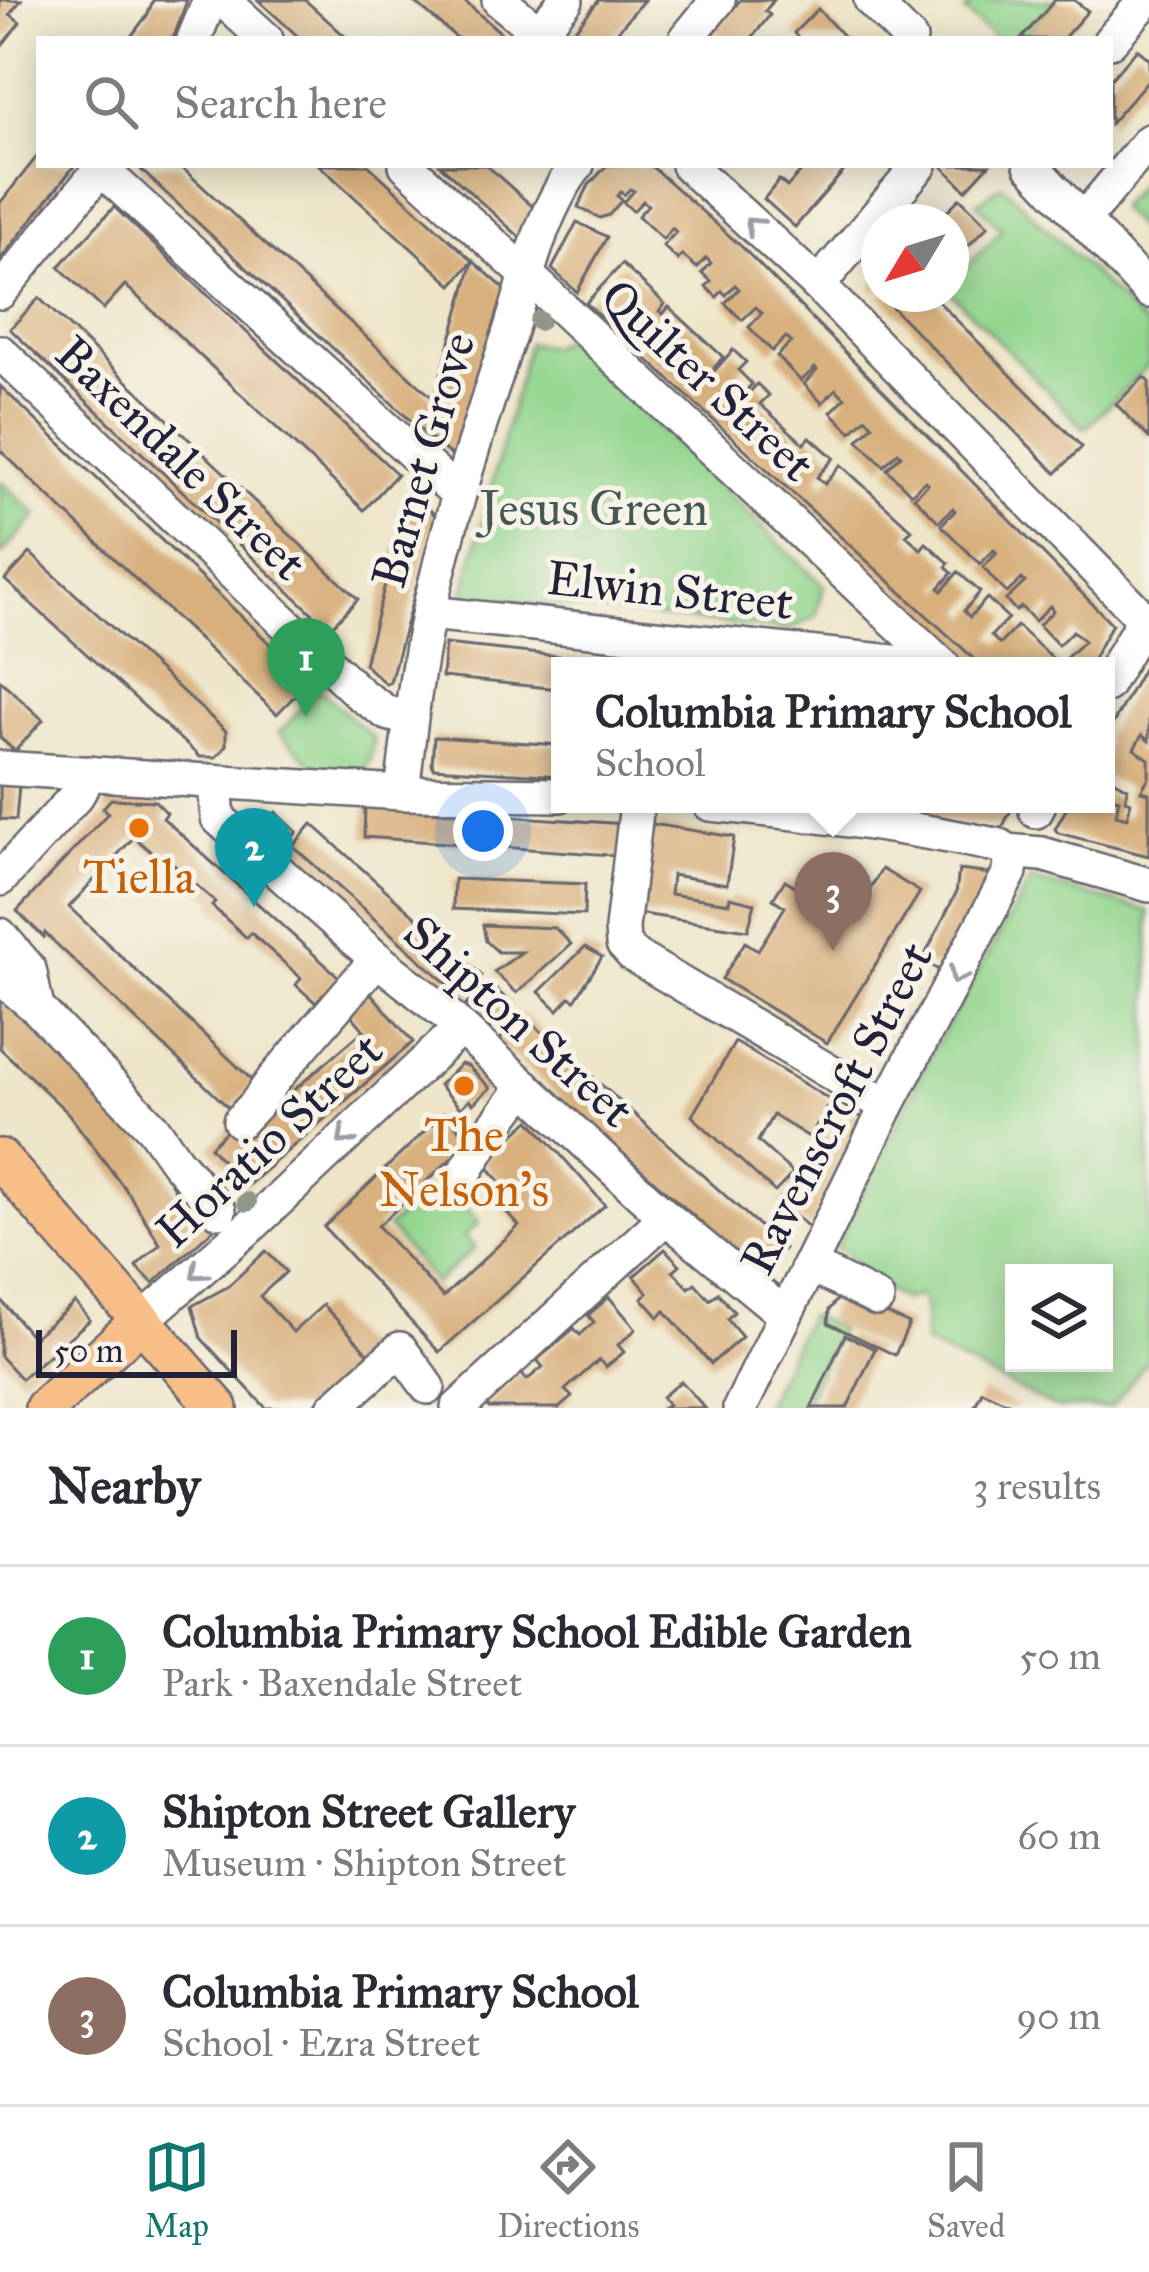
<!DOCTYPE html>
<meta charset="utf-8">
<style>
:root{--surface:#fff;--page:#f2f2f3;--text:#2b2b33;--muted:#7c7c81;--line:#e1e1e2;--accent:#0f766e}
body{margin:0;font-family:"IM FELL Great Primer",serif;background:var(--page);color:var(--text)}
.controls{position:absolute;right:36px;bottom:36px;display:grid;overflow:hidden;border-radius:0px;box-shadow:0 6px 30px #0003}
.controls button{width:108px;height:108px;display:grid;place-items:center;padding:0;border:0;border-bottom:3px solid var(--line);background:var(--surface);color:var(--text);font:60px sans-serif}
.compass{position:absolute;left:861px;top:204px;width:108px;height:108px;border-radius:50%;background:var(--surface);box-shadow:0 6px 30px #0003;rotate:232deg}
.scale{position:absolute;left:36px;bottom:30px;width:201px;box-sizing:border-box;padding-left:12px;border:6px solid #22223b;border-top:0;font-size:33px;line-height:42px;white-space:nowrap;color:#22223b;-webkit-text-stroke:9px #f7f3e8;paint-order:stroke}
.you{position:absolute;left:483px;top:831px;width:42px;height:42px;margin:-30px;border:9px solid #fff;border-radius:50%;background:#1a73e8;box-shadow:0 0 0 18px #1a73e833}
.badge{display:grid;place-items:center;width:78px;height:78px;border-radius:50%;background:var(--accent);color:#fff;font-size:39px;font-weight:700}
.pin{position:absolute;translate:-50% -99px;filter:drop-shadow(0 3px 6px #0008)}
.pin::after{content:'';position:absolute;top:63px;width:42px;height:36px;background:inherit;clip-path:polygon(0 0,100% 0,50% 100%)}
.popup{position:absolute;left:551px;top:657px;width:564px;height:156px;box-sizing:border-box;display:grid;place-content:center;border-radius:0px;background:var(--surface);filter:drop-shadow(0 3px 9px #0005);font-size:39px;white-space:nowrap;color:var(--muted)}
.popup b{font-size:45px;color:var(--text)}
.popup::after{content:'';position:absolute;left:50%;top:100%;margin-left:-24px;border:24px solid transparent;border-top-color:var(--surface)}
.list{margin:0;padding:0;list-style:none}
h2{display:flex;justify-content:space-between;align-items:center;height:156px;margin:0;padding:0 48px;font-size:51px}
h2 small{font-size:39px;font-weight:400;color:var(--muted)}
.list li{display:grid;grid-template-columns:78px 1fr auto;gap:36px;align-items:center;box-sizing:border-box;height:180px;padding:0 48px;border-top:3px solid var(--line)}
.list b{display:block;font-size:45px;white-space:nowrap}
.list p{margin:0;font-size:39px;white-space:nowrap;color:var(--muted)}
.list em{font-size:39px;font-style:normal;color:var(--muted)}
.icon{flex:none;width:66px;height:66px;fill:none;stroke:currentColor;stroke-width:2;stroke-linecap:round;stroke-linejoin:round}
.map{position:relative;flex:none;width:1149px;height:1408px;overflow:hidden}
.search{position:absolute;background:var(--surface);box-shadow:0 6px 30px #0003;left:36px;right:36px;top:36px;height:132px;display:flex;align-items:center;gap:30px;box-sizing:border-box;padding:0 42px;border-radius:0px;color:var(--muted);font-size:45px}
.sheet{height:696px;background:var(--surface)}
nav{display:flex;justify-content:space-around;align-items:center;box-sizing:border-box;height:168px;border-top:3px solid var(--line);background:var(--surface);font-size:33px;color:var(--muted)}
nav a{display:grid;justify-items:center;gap:6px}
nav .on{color:var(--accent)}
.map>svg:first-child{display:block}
</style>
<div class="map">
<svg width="1149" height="1408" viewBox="0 0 1149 1408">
<rect width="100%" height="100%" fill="#f7f3e8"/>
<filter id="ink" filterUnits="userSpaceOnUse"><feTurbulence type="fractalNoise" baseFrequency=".00833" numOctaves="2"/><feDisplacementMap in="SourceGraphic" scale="24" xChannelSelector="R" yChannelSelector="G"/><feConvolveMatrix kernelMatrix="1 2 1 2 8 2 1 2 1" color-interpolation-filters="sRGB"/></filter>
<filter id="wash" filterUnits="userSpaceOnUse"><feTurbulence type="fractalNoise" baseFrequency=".004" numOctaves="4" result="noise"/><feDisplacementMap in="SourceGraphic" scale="48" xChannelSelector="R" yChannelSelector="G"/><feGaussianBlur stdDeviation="2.7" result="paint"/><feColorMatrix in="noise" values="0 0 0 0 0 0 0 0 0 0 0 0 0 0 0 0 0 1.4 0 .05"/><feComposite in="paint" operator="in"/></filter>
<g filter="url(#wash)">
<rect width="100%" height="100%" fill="#eee5c9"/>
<!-- green -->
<g fill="#93d68e" stroke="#5a7c64" stroke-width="3" fill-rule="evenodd">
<polygon points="975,0 1055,0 1021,39 996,39 965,12"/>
<polygon points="1149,173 1149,240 1118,208"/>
<polygon points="1002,185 1149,329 1149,365 1085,429 951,293 951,283 1002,230 977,203"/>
<polygon points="565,338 824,586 816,616 790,630 463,597 528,343 551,347"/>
<polygon points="0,481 37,515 0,556"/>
<polygon points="319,689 374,739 369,763 359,773 322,773 279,733"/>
<path d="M1031 880 1149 911V1358L1111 1408H1056L924 1343 925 1306 920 1296 903 1300 879 1286 843 1251 835 1248 933 1050ZM1014 1273H1104V1363H1014Z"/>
<polygon points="442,1180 479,1223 464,1236 475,1248 435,1283 387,1227"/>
<polygon points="808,1315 839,1329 802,1408 763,1408"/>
</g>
<g id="blocks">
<!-- building -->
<g fill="#d8b07e">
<polygon points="0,0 21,0 10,14 20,22 0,48"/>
<polygon points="153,0 187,0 175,34 172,39 129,39 148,14"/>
<polygon points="258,0 305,0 348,39 301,39"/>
<polygon points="412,0 463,0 508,39 458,39"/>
<polygon points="599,0 644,0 611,39 577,39 571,34"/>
<polygon points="740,0 774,0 765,11 770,15 751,39 709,39"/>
<polygon points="1055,0 1074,0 1088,11 1063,39 1021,39"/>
<polygon points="818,9 846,39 800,39 794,33"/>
<polygon points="1137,49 1149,59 1149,79 1110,124 1110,80"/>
<polygon points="39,154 39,165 75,165 0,260 0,203"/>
<polygon points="141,165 179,165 434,399 473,261 505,289 458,461 424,433 138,167"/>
<polygon points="319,165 368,165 473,261 452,285"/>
<polygon points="440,165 486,165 533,207 522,239"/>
<polygon points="607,165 650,165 742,247 1112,624 1089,666 1074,666 1066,658 1084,641 1073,631 1058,645 1039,625 1053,611 1050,606 1035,621 1021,607 1016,611 1006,600 1025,582 1022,579 1007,593 993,579 983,567 997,553 994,550 980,564 941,525 955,511 953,508 939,522 914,497 928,484 925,481 911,494 887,469 901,455 898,452 884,466 858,440 873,425 866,418 851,432 831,412 845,398 836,389 822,403 804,384 817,370 815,368 801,381 777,356 791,342 786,337 772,351 749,327 762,313 756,307 742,320 725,303 739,289 735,285 726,295 722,291 717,297 706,287 711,281 702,273 711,263 706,258 697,268 682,255 678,260 663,246 676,232 672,228 663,239 638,216 648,205 643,201 633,211 623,202 634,191 630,189 624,195 621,192 617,196 622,200 609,215 600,218 578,207 589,185"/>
<polygon points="807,165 849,165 795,227 764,199 779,180 787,187"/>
<polygon points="941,165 989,165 966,190"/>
<polygon points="960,198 988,226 951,263 951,222 936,222"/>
<polygon points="114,207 397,474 364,510 125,285 103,309 59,267"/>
<polygon points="577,222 607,237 577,292 552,269"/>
<polygon points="622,264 665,304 659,311 663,314 669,307 723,357 714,368 715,370 733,350 746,362 738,370 752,384 736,402 738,405 757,384 769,395 760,404 804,444 810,437 834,458 817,477 825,484 841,465 912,530 906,535 921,549 926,543 949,563 946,567 952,573 939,588 942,591 958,572 980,592 964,611 970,617 987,598 1008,618 991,636 1000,644 1017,626 1061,666 982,666 760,463 586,303"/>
<polygon points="879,278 879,294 931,294 1082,447 1056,473 871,286"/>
<polygon points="39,298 358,599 329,629 10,329"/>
<polygon points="1144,377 1149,382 1149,438 1116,404"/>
<polygon points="0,386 309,681 277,714 0,450"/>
<polygon points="410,490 436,516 390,682 386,684 364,664"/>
<polygon points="30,553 226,731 226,746 216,757 200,757 5,580"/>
<polygon points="445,644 625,663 625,666 560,666 560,689 442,677"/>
<polygon points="1149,658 1149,741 1142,735 1134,749 1149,759 1149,777 1141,791 1149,793 1149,856 1058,833 1055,829 1069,804 1106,804 1106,795 1119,799 1116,815 1127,818 1131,802 1125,800 1128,788 1106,776 1106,736"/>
<polygon points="0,680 43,720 15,751 0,738"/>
<polygon points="434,737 560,745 560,776 434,768 432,764"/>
<polygon points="0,785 19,786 16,820 0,819"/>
<polygon points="111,799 155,801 167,813 163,818 339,977 316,1003 296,985 301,978 251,933 247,938 212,906 215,902 165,857 162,861 134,837 69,907 255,1083 230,1109 45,933 44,937 17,911 108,813 103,808"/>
<polygon points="849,804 1014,804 1002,828 849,807"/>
<polygon points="365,807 626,824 624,856 364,837"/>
<polygon points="276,812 297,832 284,846 263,826"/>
<polygon points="646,823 734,837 727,884 672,875 670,894 729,903 730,897 755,903 748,930 635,913"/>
<polygon points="312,824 482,976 463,998 293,846"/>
<polygon points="816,862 867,894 882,869 920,892 827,1043 722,979 745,942 758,950 785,907 773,899 785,880 800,889"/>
<polygon points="959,870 992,874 941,971 922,961 956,893"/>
<polygon points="454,879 585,884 584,915 453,909"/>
<polygon points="483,925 555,928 571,944 517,993 494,972 522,952 498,952 486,941"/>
<polygon points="585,947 602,957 575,1000 570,997 558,1010 539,992"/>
<polygon points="492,986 511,1003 488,1030 480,1030 460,1012 476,994 480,998"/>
<polygon points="369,991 413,1042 246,1187 210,1147 228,1129 238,1138 364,1030 347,1010"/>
<polygon points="0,999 17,1011 132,1126 164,1171 190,1218 201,1208 218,1225 153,1283 136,1266 160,1244 129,1194 68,1113 0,1048"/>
<polygon points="522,1014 784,1248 760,1275 498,1042"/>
<polygon points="735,1042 832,1101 809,1137 773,1115 758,1141 793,1173 775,1192 692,1116"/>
<polygon points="461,1064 468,1066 490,1088 473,1104 469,1100 460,1108 439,1085"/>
<polygon points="836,1101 864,1119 810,1228 781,1205"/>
<polygon points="444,1113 470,1141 378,1226 443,1297 519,1226 489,1192 501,1182 483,1162 530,1120 605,1205 439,1352 324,1227"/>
<polygon points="665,1249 680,1265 673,1271 689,1288 695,1283 710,1300 718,1293 734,1312 727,1319 742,1337 711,1364 665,1311 659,1317 642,1298 648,1293 634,1276"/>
<polygon points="266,1251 286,1272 260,1296 293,1332 323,1305 369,1354 311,1408 266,1408 201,1338 192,1306 227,1287"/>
<polygon points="842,1293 909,1324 895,1355 828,1323 829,1310"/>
<polygon points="609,1297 636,1329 618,1345 624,1352 606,1367 599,1360 565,1390 572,1397 559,1408 489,1408 486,1404 521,1373 527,1380 543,1367 537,1360 574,1328 580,1335 594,1322 588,1315"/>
<polygon points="0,1299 33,1338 75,1302 90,1320 21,1379 0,1356"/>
<polygon points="845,1335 875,1349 847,1408 811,1408"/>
<polygon points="681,1381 705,1408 663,1408 668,1404 662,1397"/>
<polygon points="982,1391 1019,1408 974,1408"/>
</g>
</g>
</g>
<g filter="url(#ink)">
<use href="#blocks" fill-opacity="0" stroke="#69666d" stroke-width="3"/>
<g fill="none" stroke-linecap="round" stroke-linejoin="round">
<!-- minor casing -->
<g stroke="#69666d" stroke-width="38">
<g id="minor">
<polyline points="223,0 266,39"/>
<polyline points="499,0 547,39"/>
<polyline points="871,0 910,39"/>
<polyline points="539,32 566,0"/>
<polyline points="194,39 210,0"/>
<polyline points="686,39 718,0"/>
<polyline points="1110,41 1146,0"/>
<polyline points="406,165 526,274 943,666"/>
<polyline points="688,165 818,285 1149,624"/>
<polyline points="1031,165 1149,291"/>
<polyline points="101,169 458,494"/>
<polyline points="1084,219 1149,141"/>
<polyline points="818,285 920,165"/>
<polyline points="0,292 104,165"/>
<polyline points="0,352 360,694 387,713 410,719"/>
<polyline points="429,613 902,663"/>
<polyline points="1106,685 1144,619"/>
<polyline points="0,768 402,793 560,795"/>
<polyline points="215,783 218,818 377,959 445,1013 666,1217 785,1315"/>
<path d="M402 793C409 732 416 671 429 611 450 517 479 426 509 335 527 278 540 213 577 165"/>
<polyline points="637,804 622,928 623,944 633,955 887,1106"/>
<path d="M710 804C807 813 904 826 1000 846L1007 851 1042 854 1149 885"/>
<polyline points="1036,811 1039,804"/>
<polyline points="0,879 77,795 90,773"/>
<polyline points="0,935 29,969 37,1008"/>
<polyline points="0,977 37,1008 153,1128 176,1161 219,1211"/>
<polyline points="240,1121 256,1104 274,1079 377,959"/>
<polyline points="465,1172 487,1136 525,1086"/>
<polyline points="809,1265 877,1299"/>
<polyline points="141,1321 254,1223 461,1028"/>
<polyline points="334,1408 400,1349 428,1387"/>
<polyline points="458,1408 666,1217"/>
<polyline points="740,1408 887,1106 1010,872 1011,861 1007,851"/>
</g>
</g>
<!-- major casing -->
<g stroke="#69666d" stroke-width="44">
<g id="major">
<polyline points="0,1159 218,1408"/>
<polyline points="45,1408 141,1321"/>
</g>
</g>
<!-- minor -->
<use href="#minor" stroke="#fff" stroke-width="33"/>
<!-- major -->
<use href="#major" stroke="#f7be88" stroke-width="39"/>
</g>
<!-- trees -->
<g fill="#909789">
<circle cx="539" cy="321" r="10"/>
<circle cx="247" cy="1202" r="10"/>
</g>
<!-- one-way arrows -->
<defs><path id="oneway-chevron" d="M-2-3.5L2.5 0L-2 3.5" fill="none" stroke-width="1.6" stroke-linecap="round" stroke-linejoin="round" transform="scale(3)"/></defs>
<g stroke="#9c9ca7">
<use href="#oneway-chevron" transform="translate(753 225) rotate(-137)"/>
<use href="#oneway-chevron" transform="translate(957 976) rotate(118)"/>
<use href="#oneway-chevron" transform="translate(345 1137) rotate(137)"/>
<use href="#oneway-chevron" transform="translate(198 1272) rotate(139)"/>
</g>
</g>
<!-- markers -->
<g fill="#e8710a" stroke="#f7f3e8" stroke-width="4.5">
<circle cx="139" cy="828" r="12"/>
<circle cx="464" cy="1086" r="12"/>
</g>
<g text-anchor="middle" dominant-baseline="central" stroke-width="10" stroke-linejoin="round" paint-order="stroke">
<!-- street labels -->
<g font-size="48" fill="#22223b" stroke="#f7f3e8">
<text transform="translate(708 380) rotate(43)">Quilter Street</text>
<text transform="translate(181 458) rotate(44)">Baxendale Street</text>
<text transform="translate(423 460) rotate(-74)">Barnet Grove</text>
<text transform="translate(670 590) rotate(6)">Elwin Street</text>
<text transform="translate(519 1021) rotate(42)">Shipton Street</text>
<text transform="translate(836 1108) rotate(-63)">Ravenscroft Street</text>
<text transform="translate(269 1140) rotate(-43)">Horatio Street</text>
</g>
<!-- park labels -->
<g font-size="48" fill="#445854" stroke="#f7f3e8">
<text x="594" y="508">Jesus Green</text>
</g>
<!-- food labels -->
<g font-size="48" fill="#c56008" stroke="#f7f3e8">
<text x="139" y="876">Tiella</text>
<text x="464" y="1134">The<tspan x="464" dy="55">Nelson's</tspan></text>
</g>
</g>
</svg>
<div class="controls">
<button><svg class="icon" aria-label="layers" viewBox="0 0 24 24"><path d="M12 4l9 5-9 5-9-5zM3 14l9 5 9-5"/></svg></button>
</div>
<svg class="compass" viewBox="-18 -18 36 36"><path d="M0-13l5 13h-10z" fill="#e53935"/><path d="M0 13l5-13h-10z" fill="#7c7c81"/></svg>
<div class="scale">50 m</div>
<div class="you"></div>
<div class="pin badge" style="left:306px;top:717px;background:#2e9e5b">1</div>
<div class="pin badge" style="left:254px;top:907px;background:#0f9aa8">2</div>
<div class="pin badge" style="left:833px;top:951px;background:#8d6e63">3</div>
<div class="popup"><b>Columbia Primary School</b>School</div>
<div class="search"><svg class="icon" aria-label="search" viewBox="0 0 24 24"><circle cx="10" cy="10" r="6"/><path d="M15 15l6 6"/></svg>Search here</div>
</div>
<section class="sheet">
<h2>Nearby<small>3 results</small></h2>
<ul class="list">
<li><span class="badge" style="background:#2e9e5b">1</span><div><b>Columbia Primary School Edible Garden</b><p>Park · Baxendale Street</p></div><em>50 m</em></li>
<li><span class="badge" style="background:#0f9aa8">2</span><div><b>Shipton Street Gallery</b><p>Museum · Shipton Street</p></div><em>60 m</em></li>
<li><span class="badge" style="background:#8d6e63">3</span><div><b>Columbia Primary School</b><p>School · Ezra Street</p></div><em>90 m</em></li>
</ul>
</section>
<nav>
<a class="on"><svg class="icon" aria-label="map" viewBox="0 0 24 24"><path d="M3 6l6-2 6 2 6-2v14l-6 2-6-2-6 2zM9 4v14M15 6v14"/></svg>Map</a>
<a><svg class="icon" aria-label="directions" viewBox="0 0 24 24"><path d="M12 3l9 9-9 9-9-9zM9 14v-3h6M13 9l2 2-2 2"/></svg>Directions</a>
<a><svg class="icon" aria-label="saved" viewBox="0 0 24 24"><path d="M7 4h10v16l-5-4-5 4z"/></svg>Saved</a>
</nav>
